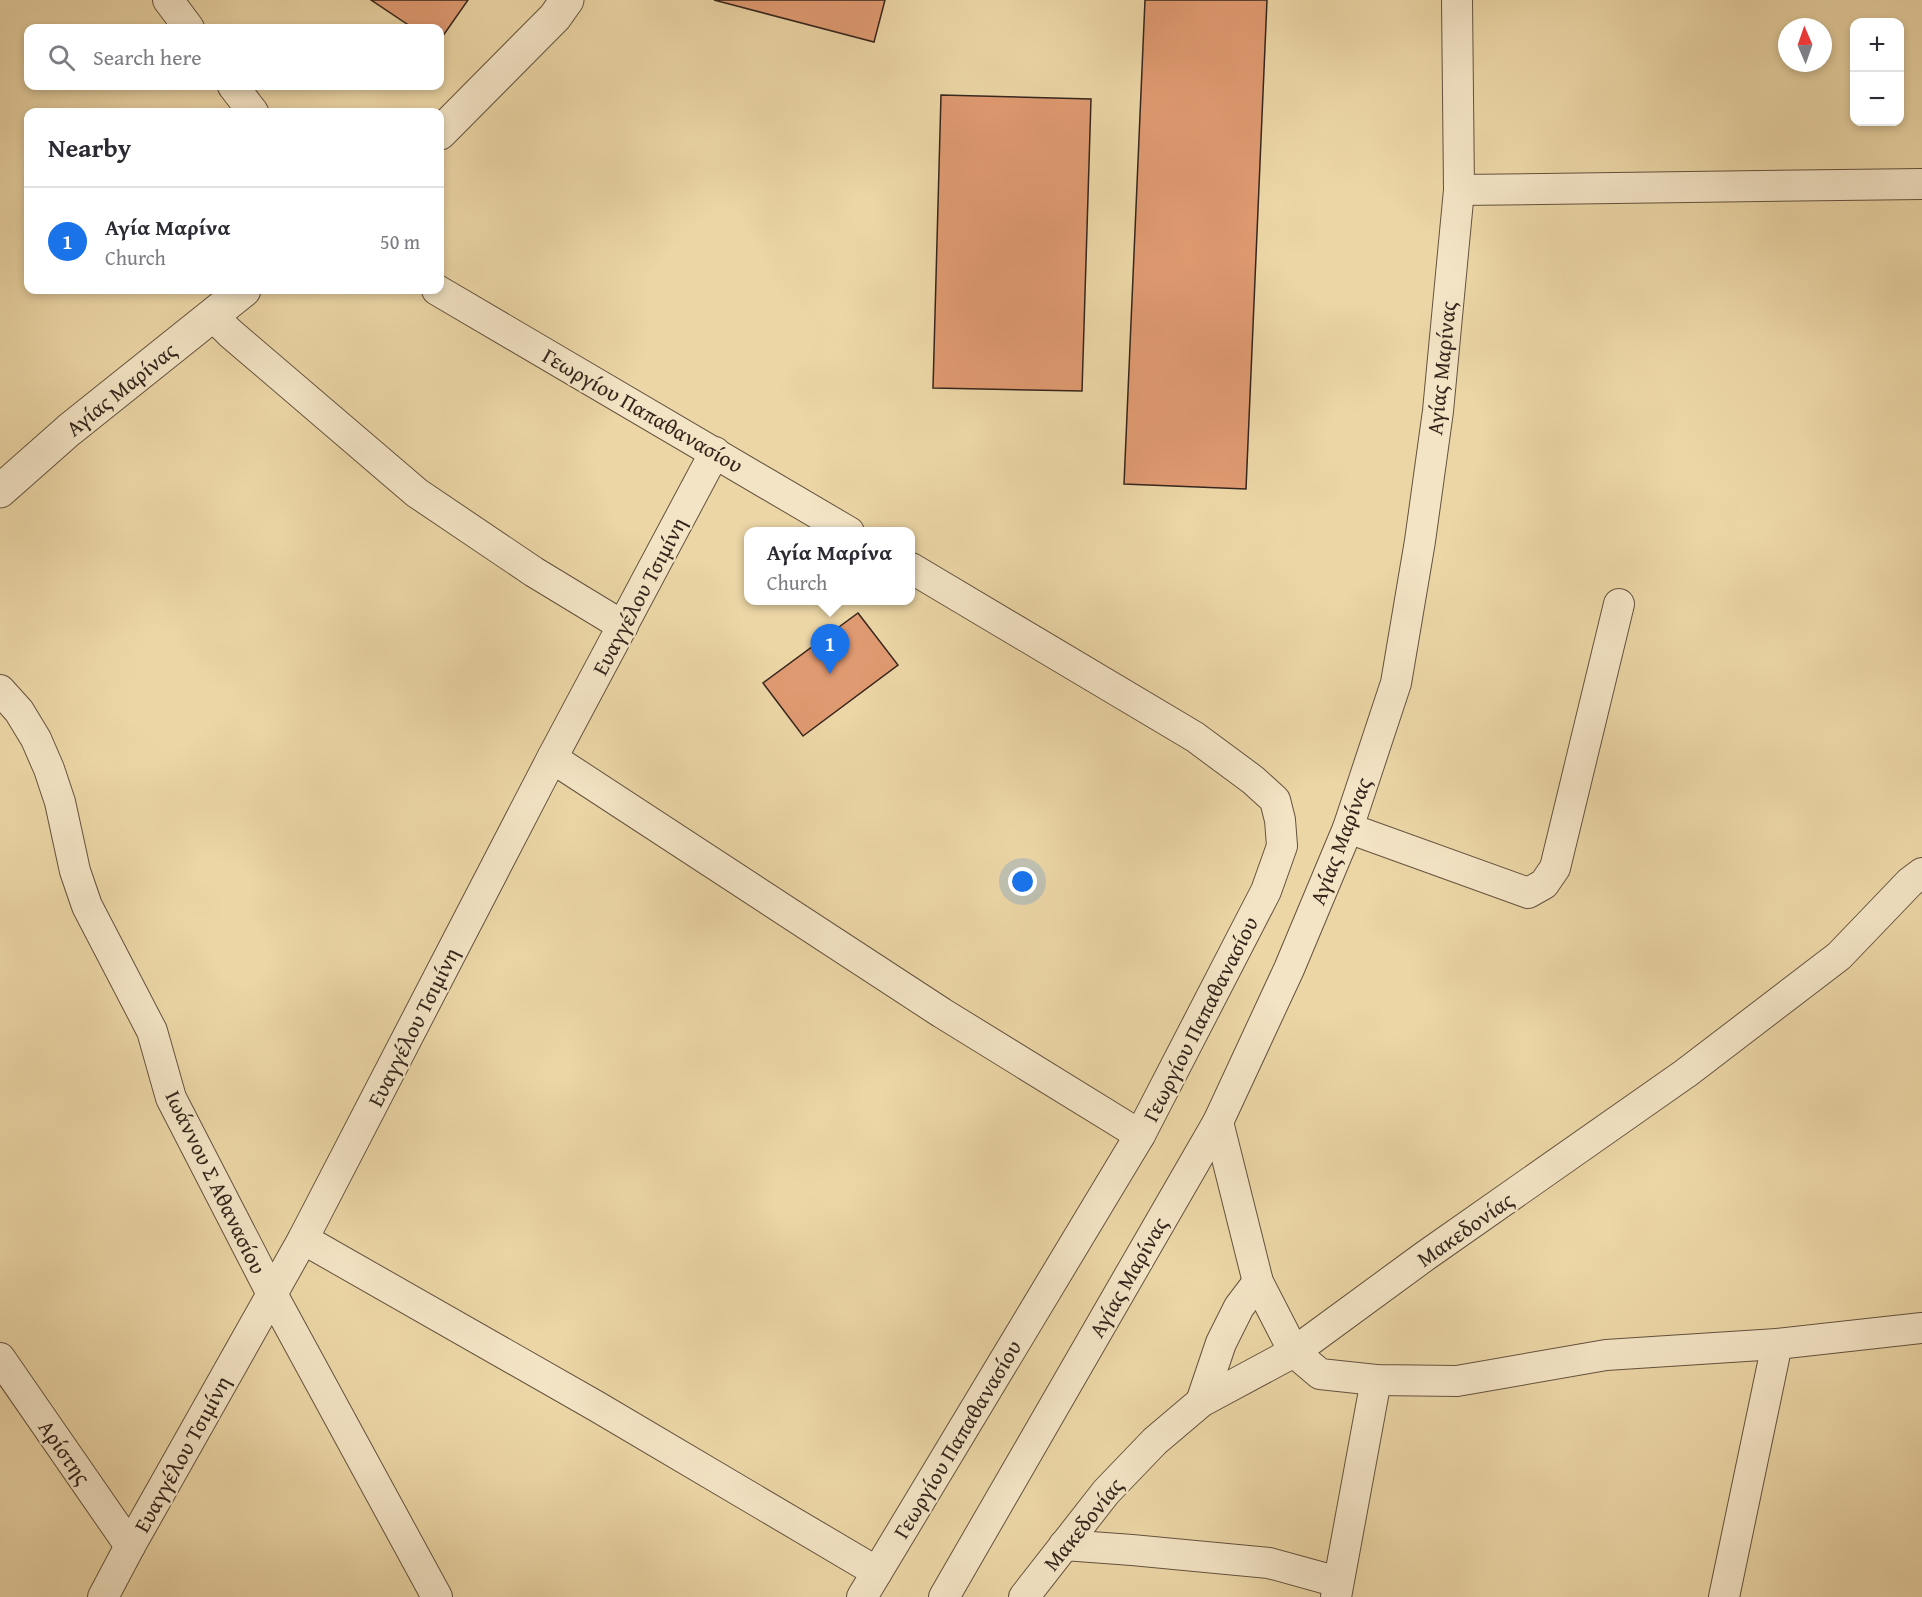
<!DOCTYPE html>
<meta charset="utf-8">
<style>
:root{--surface:#fff;--page:#f7f7f7;--text:#2b2b33;--muted:#7c7c81;--line:#e1e1e2;--accent:#1a73e8}
body{margin:0;font-family:"Gentium Book Plus",serif;background:var(--page);color:var(--text)}
.controls{position:absolute;right:18px;top:18px;display:grid;overflow:hidden;border-radius:12px;box-shadow:0 3px 9px #0003}
.controls button{width:54px;height:54px;display:grid;place-items:center;padding:0;border:0;border-bottom:2px solid var(--line);background:var(--surface);color:var(--text);font:30px sans-serif}
.compass{position:absolute;left:1778px;top:18px;width:54px;height:54px;border-radius:50%;background:var(--surface);box-shadow:0 3px 9px #0003;rotate:358deg}
.you{position:absolute;left:1023px;top:882px;width:21px;height:21px;margin:-15px;border:4px solid #fff;border-radius:50%;background:#1a73e8;box-shadow:0 0 0 9px #1a73e833}
.badge{display:grid;place-items:center;width:39px;height:39px;border-radius:50%;background:var(--accent);color:#fff;font-size:20px;font-weight:700}
.pin{position:absolute;translate:-50% -50px;filter:drop-shadow(0 2px 3px #0008)}
.pin::after{content:'';position:absolute;top:32px;width:21px;height:18px;background:inherit;clip-path:polygon(0 0,100% 0,50% 100%)}
.popup{position:absolute;left:744px;top:527px;width:171px;height:78px;box-sizing:border-box;display:grid;place-content:center;border-radius:12px;background:var(--surface);filter:drop-shadow(0 2px 4px #0005);font-size:20px;white-space:nowrap;color:var(--muted)}
.popup b{font-size:22px;color:var(--text)}
.popup::after{content:'';position:absolute;left:50%;top:100%;margin-left:-12px;border:12px solid transparent;border-top-color:var(--surface)}
.list{margin:0;padding:0;list-style:none}
h2{display:flex;justify-content:space-between;align-items:center;height:78px;margin:0;padding:0 24px;font-size:26px}
h2 small{font-size:20px;font-weight:400;color:var(--muted)}
.list li{display:grid;grid-template-columns:39px 1fr auto;gap:18px;align-items:center;box-sizing:border-box;height:108px;padding:0 24px;border-top:2px solid var(--line)}
.list b{display:block;font-size:22px;white-space:nowrap}
.list p{margin:0;font-size:20px;white-space:nowrap;color:var(--muted)}
.list em{font-size:20px;font-style:normal;color:var(--muted)}
.icon{flex:none;width:33px;height:33px;fill:none;stroke:currentColor;stroke-width:2;stroke-linecap:round;stroke-linejoin:round}
.map{position:relative;flex:none;width:1922px;height:1597px;overflow:hidden}
.search{position:absolute;background:var(--surface);box-shadow:0 3px 9px #0003;left:24px;top:24px;width:420px;height:66px;display:flex;align-items:center;gap:15px;box-sizing:border-box;padding:0 21px;border-radius:12px;color:var(--muted);font-size:22px}
.panel{position:absolute;background:var(--surface);box-shadow:0 3px 9px #0003;left:24px;top:108px;width:420px;height:186px;border-radius:12px}
.map>svg:first-child{display:block}
</style>
<div class="map">
<svg width="1922" height="1597" viewBox="0 0 1922 1597">
<rect width="100%" height="100%" fill="#ecd6a6"/>
<filter id="stains"><feTurbulence type="fractalNoise" baseFrequency=".00333" numOctaves="4"/><feColorMatrix values="0 0 0 0 .2 0 0 0 0 .09 0 0 0 0 .02 0 0 0 .5 -.17"/></filter>
<radialGradient id="worn" r=".72"><stop offset=".6" stop-color="#630" stop-opacity="0"/><stop offset="1" stop-color="#630" stop-opacity=".3"/></radialGradient>
<!-- building -->
<g fill="#e09a71" stroke="#36261d" stroke-width="1.5">
<polygon points="371,0 468,0 440,40 440,28 413,28"/>
<polygon points="714,0 885,0 874,42"/>
<polygon points="1145,0 1267,0 1246,489 1124,484"/>
<polygon points="941,95 1091,99 1082,391 933,388"/>
<polygon points="858,613 898,665 803,736 763,683"/>
</g>
<g fill="none" stroke-linecap="round" stroke-linejoin="round">
<!-- minor casing -->
<g stroke="#64523f" stroke-width="32">
<g id="minor">
<polyline points="168,0 189,28"/>
<polyline points="233,86 253,112"/>
<polyline points="1459,190 1922,184"/>
<polyline points="437,290 849,532"/>
<polyline points="212,315 230,333 417,493 534,572 623,626"/>
<polyline points="0,690 19,711 36,739 49,769 60,802 75,871 87,906 152,1031 171,1098 272,1294 437,1597"/>
<polyline points="552,758 942,1013 1140,1135"/>
<polyline points="1348,828 1528,893 1544,884 1555,868 1619,604"/>
<polyline points="1218,1122 1258,1282 1294,1352 1320,1374 1376,1380 1457,1381 1606,1355 1777,1344 1922,1328"/>
<polyline points="303,1239 596,1406 877,1572"/>
<polyline points="0,1358 130,1546"/>
<polyline points="1201,1402 1221,1343 1239,1307 1258,1282"/>
<polyline points="1064,1545 1132,1550 1269,1563 1338,1582"/>
<polyline points="103,1597 130,1546 303,1239 552,758 715,452"/>
<polyline points="862,1597 1140,1135 1266,891 1282,846 1280,820 1275,800 1253,780 1195,737 911,568"/>
<polyline points="944,1597 1218,1122 1289,969 1348,828 1396,683 1420,541 1438,411 1459,190 1457,0"/>
<polyline points="1024,1597 1106,1492 1155,1441 1201,1402 1294,1352 1425,1256 1686,1073 1839,956 1910,882 1922,873"/>
<polyline points="1336,1597 1376,1380"/>
<polyline points="1724,1597 1777,1344"/>
</g>
</g>
<!-- tertiary casing -->
<g stroke="#64523f" stroke-width="35">
<g id="tertiary">
<polyline points="440,133 555,17 567,0"/>
<polyline points="0,491 69,430 244,290"/>
</g>
</g>
<!-- minor -->
<use href="#minor" stroke="#f3e4c5" stroke-width="30"/>
<!-- tertiary -->
<use href="#tertiary" stroke="#f3e4c5" stroke-width="33"/>
</g>
<g text-anchor="middle" dominant-baseline="central" stroke-width="4.5" stroke-linejoin="round" paint-order="stroke">
<!-- street labels -->
<g font-size="22" fill="#36261d" stroke="#f3e4c5">
<text transform="translate(1441 368) rotate(-84)">Αγίας Μαρίνας</text>
<text transform="translate(121 389) rotate(-39)">Αγίας Μαρίνας</text>
<text transform="translate(643 410) rotate(30)">Γεωργίου Παπαθανασίου</text>
<text transform="translate(639 596) rotate(-62)">Ευαγγέλου Τσιμίνη</text>
<text transform="translate(1340 841) rotate(-69)">Αγίας Μαρίνας</text>
<text transform="translate(1200 1019) rotate(-63)">Γεωργίου Παπαθανασίου</text>
<text transform="translate(413 1027) rotate(-63)">Ευαγγέλου Τσιμίνη</text>
<text transform="translate(216 1182) rotate(64)">Ιωάννου Σ Αθανασίου</text>
<text transform="translate(1465 1229) rotate(-35)">Μακεδονίας</text>
<text transform="translate(1128 1277) rotate(-60)">Αγίας Μαρίνας</text>
<text transform="translate(957 1439) rotate(-59)">Γεωργίου Παπαθανασίου</text>
<text transform="translate(65 1452) rotate(55)">Αρίστης</text>
<text transform="translate(182 1454) rotate(-61)">Ευαγγέλου Τσιμίνη</text>
<text transform="translate(1083 1524) rotate(-51)">Μακεδονίας</text>
</g>
</g>
<rect width="100%" height="100%" filter="url(#stains)"/>
<rect width="100%" height="100%" fill="url(#worn)"/>
</svg>
<div class="controls">
<button>+</button>
<button>−</button>
</div>
<svg class="compass" viewBox="-18 -18 36 36"><path d="M0-13l5 13h-10z" fill="#e53935"/><path d="M0 13l5-13h-10z" fill="#7c7c81"/></svg>
<div class="you"></div>
<div class="pin badge" style="left:830px;top:674px">1</div>
<div class="popup"><b>Αγία Μαρίνα</b>Church</div>
<div class="search"><svg class="icon" aria-label="search" viewBox="0 0 24 24"><circle cx="10" cy="10" r="6"/><path d="M15 15l6 6"/></svg>Search here</div>
<section class="panel">
<h2>Nearby<small></small></h2>
<ul class="list">
<li><span class="badge">1</span><div><b>Αγία Μαρίνα</b><p>Church</p></div><em>50 m</em></li>
</ul>
</section>
</div>
